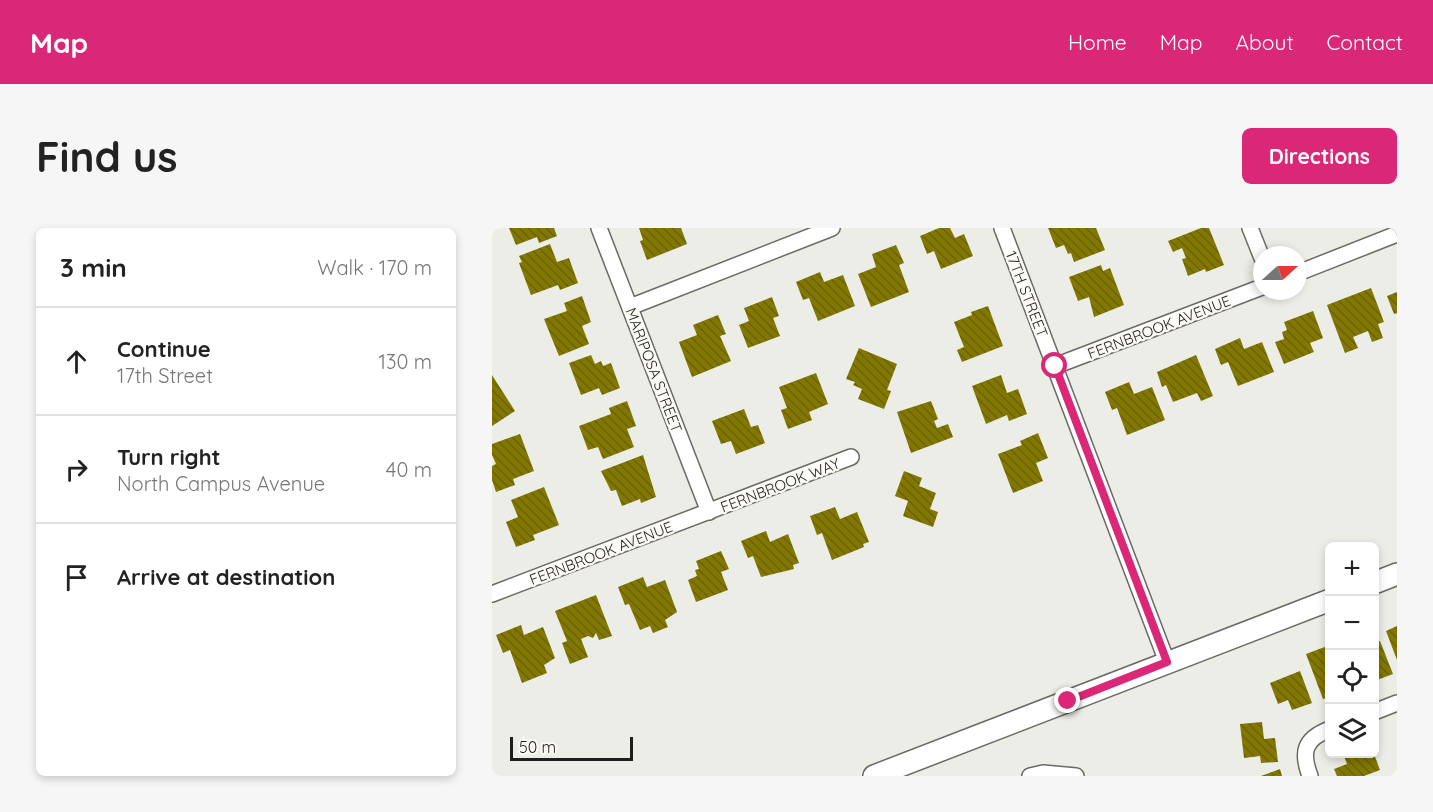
<!DOCTYPE html>
<meta charset="utf-8">
<style>
:root{--surface:#fff;--page:#f6f6f6;--text:#222;--muted:#767676;--line:#e0e0e0;--accent:#db2777}
body{margin:0;font-family:Quicksand,sans-serif;background:var(--page);color:var(--text)}
.controls{position:absolute;right:18px;bottom:18px;display:grid;overflow:hidden;border-radius:9px;box-shadow:0 3px 9px #0003}
.controls button{width:54px;height:54px;display:grid;place-items:center;padding:0;border:0;border-bottom:2px solid var(--line);background:var(--surface);color:var(--text);font:30px sans-serif}
.compass{position:absolute;left:761px;top:18px;width:54px;height:54px;border-radius:50%;background:var(--surface);box-shadow:0 3px 9px #0003;rotate:69deg}
.scale{position:absolute;left:18px;bottom:15px;width:123px;box-sizing:border-box;padding-left:6px;border:3px solid #1d1d1b;border-top:0;font-size:16px;line-height:21px;white-space:nowrap;color:#1d1d1b;-webkit-text-stroke:4px #fbfaf4;paint-order:stroke}
.stop{position:absolute;width:18px;height:18px;margin:-14px;border:4px solid #db2777;border-radius:50%;background:#fff}
.stop.end{background:#db2777;border-color:#fff;box-shadow:0 2px 6px #0008}
.list{margin:0;padding:0;list-style:none}
h2{display:flex;justify-content:space-between;align-items:center;height:78px;margin:0;padding:0 24px;font-size:26px}
h2 small{font-size:20px;font-weight:400;color:var(--muted)}
.list li{display:grid;grid-template-columns:39px 1fr auto;gap:18px;align-items:center;box-sizing:border-box;height:108px;padding:0 24px;border-top:2px solid var(--line)}
.list b{display:block;font-size:22px;white-space:nowrap}
.list p{margin:0;font-size:20px;white-space:nowrap;color:var(--muted)}
.list em{font-size:20px;font-style:normal;color:var(--muted)}
.icon{flex:none;width:33px;height:33px;fill:none;stroke:currentColor;stroke-width:2;stroke-linecap:round;stroke-linejoin:round}
.map{position:relative;flex:none;width:905px;height:548px;overflow:hidden;border-radius:9px}
header{display:flex;align-items:center;gap:36px;box-sizing:border-box;height:84px;padding:0 30px;background:var(--accent);color:#fff}
header strong{font-size:28px}
nav{display:flex;gap:33px;margin-inline-start:auto;font-size:21px}
.intro{display:flex;align-items:center;justify-content:space-between;box-sizing:border-box;height:144px;padding:0 36px}
h1{margin:0;font-size:42px}
.button{padding:15px 27px;border-radius:9px;background:var(--accent);color:#fff;font-size:21px;font-weight:700}
main{display:flex;gap:36px;padding:0 36px}
aside{flex:1;background:var(--surface);border-radius:9px;box-shadow:0 3px 9px #0003}
.map>svg:first-child{display:block}
</style>
<header>
<strong>Map</strong>
<nav><a>Home</a><a>Map</a><a>About</a><a>Contact</a></nav>
</header>
<div class="intro"><h1>Find us</h1><a class="button">Directions</a></div>
<main>
<aside>
<h2>3 min<small>Walk · 170 m</small></h2>
<ul class="list">
<li><svg class="icon" aria-label="ahead" viewBox="0 0 24 24"><path d="M12 20V5M6 11l6-6 6 6"/></svg><div><b>Continue</b><p>17th Street</p></div><em>130 m</em></li>
<li><svg class="icon" aria-label="right" viewBox="0 0 24 24"><path d="M7 20v-9h11M14 6l5 5-5 5"/></svg><div><b>Turn right</b><p>North Campus Avenue</p></div><em>40 m</em></li>
<li><svg class="icon" aria-label="arrive" viewBox="0 0 24 24"><path d="M6 21V4h12l-3 4 3 4H6"/></svg><div><b>Arrive at destination</b></div></li>
</ul>
</aside>
<div class="map">
<svg width="905" height="548" viewBox="0 0 905 548">
<defs>
<pattern id="building-back-hatch" width="6" height="6" patternUnits="userSpaceOnUse" patternTransform="scale(1.5)"><rect width="6" height="6" fill="#827801"/><path d="M-1 5l2 2M0 0l6 6M5-1l2 2" fill="none" stroke="#6a6202"/></pattern>
</defs>
<rect width="100%" height="100%" fill="#edede7"/>
<!-- building -->
<g fill="url(#building-back-hatch)">
<polygon points="17,0 62,0 65,8 47,15 45,9 24,17"/>
<polygon points="147,0 189,0 195,16 155,32 148,13 151,12"/>
<polygon points="447,0 458,0 463,10 472,6 481,28 449,41 442,23 435,26 428,8"/>
<polygon points="556,0 604,0 613,22 582,34 579,25 576,26 572,17 564,20"/>
<polygon points="709,0 717,0 732,37 714,44 713,41 696,48 690,31 694,30 690,20 681,24 676,13"/>
<polygon points="58,16 65,34 77,30 86,55 68,62 66,57 39,67 27,35 30,34 27,28"/>
<polygon points="404,17 412,35 407,37 417,64 379,79 366,46 384,39 380,26"/>
<polygon points="609,37 611,43 618,40 632,77 602,89 597,69 586,73 577,49"/>
<polygon points="328,44 332,54 351,47 363,78 326,93 317,70 311,72 304,54"/>
<polygon points="879,60 892,94 886,96 891,110 880,114 876,103 861,109 866,120 853,125 835,77"/>
<polygon points="905,64 905,85 902,86 895,68"/>
<polygon points="90,68 99,94 90,98 97,116 67,128 52,91 75,83 72,75"/>
<polygon points="280,69 287,88 281,90 288,108 256,120 247,97 257,93 252,80"/>
<polygon points="496,78 511,118 470,134 465,122 472,119 462,94 480,87 479,84"/>
<polygon points="821,83 831,110 818,115 822,124 792,136 783,114 792,111 790,104 795,102 792,94"/>
<polygon points="226,87 234,106 228,108 239,133 200,149 187,114 205,107 201,97"/>
<polygon points="748,110 752,121 770,114 782,144 746,158 736,134 729,137 723,121"/>
<polygon points="367,120 405,136 395,162 399,163 392,181 366,171 370,161 361,157 363,154 354,151"/>
<polygon points="99,127 103,136 109,133 111,138 119,135 128,160 110,167 107,160 89,167 77,135"/>
<polygon points="704,127 721,168 709,173 705,165 681,174 674,157 670,159 665,144"/>
<polygon points="324,145 336,176 317,184 320,192 296,201 289,182 295,180 287,159"/>
<polygon points="0,147 23,183 0,198"/>
<polygon points="509,147 515,165 526,161 535,186 517,193 515,187 494,196 480,158"/>
<polygon points="637,154 642,166 660,159 673,192 635,207 625,180 620,182 613,164"/>
<polygon points="135,173 144,198 135,201 142,219 111,231 106,219 96,222 87,198 119,186 117,180"/>
<polygon points="439,173 446,191 442,193 445,200 456,196 461,209 419,225 405,184"/>
<polygon points="252,181 259,199 266,197 273,215 244,226 239,213 229,216 220,193"/>
<polygon points="546,205 556,230 544,235 551,253 521,265 506,226 530,217 528,213"/>
<polygon points="28,206 42,243 21,251 23,257 4,264 0,252 0,238 4,236 0,227 0,216"/>
<polygon points="151,227 164,269 149,275 148,271 130,278 124,262 119,263 109,243"/>
<polygon points="412,243 430,250 427,258 444,265 438,281 446,284 441,299 411,288 416,273 403,268"/>
<polygon points="52,259 67,297 41,307 43,312 24,319 14,294 26,289 19,272"/>
<polygon points="343,279 348,291 365,284 377,314 371,316 372,319 340,332 330,305 325,307 318,288"/>
<polygon points="274,303 278,314 296,306 307,335 301,337 302,341 269,349 261,328 256,330 249,313"/>
<polygon points="229,323 237,341 229,344 236,362 204,374 196,352 205,348 203,342 207,341 204,333"/>
<polygon points="151,349 155,359 173,352 185,384 173,392 176,399 161,405 158,398 148,402 137,376 133,377 126,359"/>
<polygon points="104,367 120,408 107,412 104,405 101,410 96,408 89,411 96,429 78,436 70,415 75,413 63,383"/>
<polygon points="29,397 32,407 51,399 63,430 52,437 55,445 30,455 18,422 11,425 4,407"/>
<polygon points="905,398 905,432 894,403"/>
<polygon points="888,413 901,446 885,452 882,447 882,415"/>
<polygon points="838,417 838,469 831,471 814,426"/>
<polygon points="808,443 820,475 800,482 796,472 786,476 778,455"/>
<polygon points="770,494 772,511 783,510 786,534 769,535 768,528 752,530 748,496"/>
<polygon points="851,526 882,526 888,542 872,548 845,548 842,541 855,536"/>
<polygon points="788,541 790,548 769,548"/>
</g>
<g fill="none" stroke-linecap="round" stroke-linejoin="round">
<!-- minor casing -->
<g stroke="#6a6a65" stroke-width="18">
<g id="minor">
<polyline points="107,0 217,284"/>
<polyline points="510,0 675,434"/>
<polyline points="758,0 770,30"/>
<polyline points="806,45 905,6"/>
<polyline points="138,79 340,0"/>
<polyline points="563,138 770,59"/>
<polyline points="0,366 359,229"/>
<polyline points="882,484 905,475"/>
<polyline points="538,548 551,545 584,548"/>
<path d="M818 548C809 524 812 511 838 501"/>
</g>
</g>
<!-- secondary casing -->
<g stroke="#6a6a65" stroke-width="24">
<g id="secondary">
<polyline points="882,355 905,346"/>
<polyline points="382,548 838,372"/>
</g>
</g>
<!-- minor -->
<use href="#minor" stroke="#fff" stroke-width="15"/>
<!-- secondary -->
<use href="#secondary" stroke="#fff" stroke-width="21"/>
</g>
<g fill="none" stroke-linecap="round" stroke-linejoin="round">
<!-- route -->
<polyline stroke="#db2777" stroke-width="8" points="563,138 675,434 576,473"/>
</g>
<g text-anchor="middle" dominant-baseline="central" stroke-width="4.5" stroke-linejoin="round" paint-order="stroke">
<!-- street labels -->
<g font-size="15" fill="#1d1d1b" stroke="#fbfaf4">
<text transform="translate(535 66) rotate(69)">17TH STREET</text>
<text transform="translate(667 99) rotate(-21)">FERNBROOK AVENUE</text>
<text transform="translate(162 142) rotate(69)">MARIPOSA STREET</text>
<text transform="translate(288 257) rotate(-21)">FERNBROOK WAY</text>
<text transform="translate(109 325) rotate(-21)">FERNBROOK AVENUE</text>
</g>
</g>
</svg>
<div class="controls">
<button>+</button>
<button>−</button>
<button><svg class="icon" aria-label="locate" viewBox="0 0 24 24"><circle cx="12" cy="12" r="6"/><path d="M12 2v4M12 18v4M2 12h4M18 12h4"/></svg></button>
<button><svg class="icon" aria-label="layers" viewBox="0 0 24 24"><path d="M12 4l9 5-9 5-9-5zM3 14l9 5 9-5"/></svg></button>
</div>
<svg class="compass" viewBox="-18 -18 36 36"><path d="M0-13l5 13h-10z" fill="#e53935"/><path d="M0 13l5-13h-10z" fill="#767676"/></svg>
<div class="scale">50 m</div>
<div class="stop" style="left:563px;top:138px"></div>
<div class="stop end" style="left:576px;top:473px"></div>
</div>
</main>
